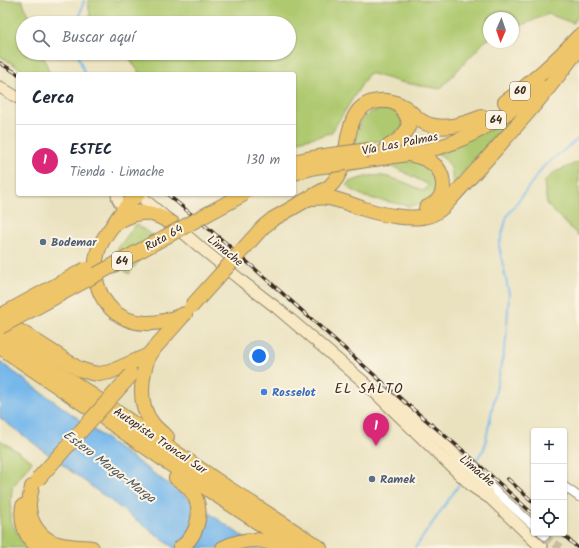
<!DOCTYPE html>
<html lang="es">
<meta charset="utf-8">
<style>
:root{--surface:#fff;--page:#f2f2f3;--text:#1f2937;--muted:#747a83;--line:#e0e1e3;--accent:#db2777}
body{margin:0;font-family:Kalam,sans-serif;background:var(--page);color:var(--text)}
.controls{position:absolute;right:12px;bottom:12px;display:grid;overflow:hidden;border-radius:4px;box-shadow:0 1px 3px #0004}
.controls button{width:36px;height:36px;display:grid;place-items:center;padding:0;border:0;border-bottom:1px solid var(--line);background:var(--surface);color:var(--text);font:20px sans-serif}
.compass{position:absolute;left:483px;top:12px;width:36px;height:36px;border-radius:50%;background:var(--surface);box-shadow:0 1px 3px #0004;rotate:182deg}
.you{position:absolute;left:259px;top:356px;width:14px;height:14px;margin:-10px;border:3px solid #fff;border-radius:50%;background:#1a73e8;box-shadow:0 0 0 6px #1a73e833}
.badge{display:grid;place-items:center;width:26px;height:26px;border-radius:50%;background:var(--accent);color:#fff;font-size:13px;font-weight:700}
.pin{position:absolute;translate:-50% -33px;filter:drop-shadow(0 1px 2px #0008)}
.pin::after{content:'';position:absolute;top:21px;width:14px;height:12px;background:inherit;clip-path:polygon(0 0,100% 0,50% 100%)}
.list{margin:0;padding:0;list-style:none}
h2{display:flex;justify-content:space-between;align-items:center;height:52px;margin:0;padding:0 16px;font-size:17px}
h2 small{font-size:13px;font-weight:400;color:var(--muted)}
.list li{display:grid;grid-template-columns:26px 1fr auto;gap:12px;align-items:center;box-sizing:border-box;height:72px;padding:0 16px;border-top:1px solid var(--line)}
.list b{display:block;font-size:15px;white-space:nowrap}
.list p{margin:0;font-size:13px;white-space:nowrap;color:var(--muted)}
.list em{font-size:13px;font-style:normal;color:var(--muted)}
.icon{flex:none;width:22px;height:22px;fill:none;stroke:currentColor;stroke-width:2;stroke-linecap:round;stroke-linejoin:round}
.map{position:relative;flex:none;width:579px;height:548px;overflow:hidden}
.search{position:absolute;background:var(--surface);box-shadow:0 1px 3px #0004;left:16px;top:16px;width:280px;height:44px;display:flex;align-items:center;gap:10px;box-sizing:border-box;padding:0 14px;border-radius:22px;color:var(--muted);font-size:15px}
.panel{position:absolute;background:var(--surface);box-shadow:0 1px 3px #0004;left:16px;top:72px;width:280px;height:124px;border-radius:4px}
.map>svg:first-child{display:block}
</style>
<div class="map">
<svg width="579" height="548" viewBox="0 0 579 548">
<rect width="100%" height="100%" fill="#fcf5e5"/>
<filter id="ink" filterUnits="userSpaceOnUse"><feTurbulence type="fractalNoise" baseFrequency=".025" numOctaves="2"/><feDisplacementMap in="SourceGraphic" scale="8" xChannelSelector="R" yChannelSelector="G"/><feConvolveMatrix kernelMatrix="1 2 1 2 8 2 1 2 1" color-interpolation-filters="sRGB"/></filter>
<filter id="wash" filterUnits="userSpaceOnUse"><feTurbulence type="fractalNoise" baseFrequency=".012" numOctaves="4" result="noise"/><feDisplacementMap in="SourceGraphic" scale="16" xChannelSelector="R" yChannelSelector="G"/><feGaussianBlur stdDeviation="0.9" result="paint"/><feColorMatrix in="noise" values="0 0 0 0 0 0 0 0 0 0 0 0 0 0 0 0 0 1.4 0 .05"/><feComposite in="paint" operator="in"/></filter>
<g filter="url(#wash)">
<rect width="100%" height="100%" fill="#eae2bf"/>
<!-- green -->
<g fill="#afc96f" stroke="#757a46">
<polygon points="0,0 22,0 31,23 23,23 23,53 42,53 50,74 29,74 0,56"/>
<polygon points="88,0 579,0 579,15 573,23 548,14 513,29 513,18 489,18 489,39 485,41 440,89 400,82 369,73 331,133 294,142 294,74 140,74 126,53 122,53 289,53 289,23 91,23"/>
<path d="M522 106 452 185C453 167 451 164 437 153Z"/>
<polygon points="380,109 391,110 398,112 402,120 403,127 397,136 387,140 354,144 362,119 370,113"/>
<path d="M414 159 426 163 437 177 438 194 425 204 409 206 365 197 351 189 347 185 349 182C356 180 363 177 370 176 387 173 408 184 424 191L429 185 396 168 383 166 367 168 347 173 353 166Z"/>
<polygon points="579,162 579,236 547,205 544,182 555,172"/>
<polygon points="136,224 156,238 129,274 109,260"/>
<polygon points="0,440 32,461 12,488 10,520 21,539 30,548 0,548"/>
</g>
<!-- water -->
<polygon fill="#77b8eb" stroke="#597184" points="0,362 189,499 259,548 174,548 0,418"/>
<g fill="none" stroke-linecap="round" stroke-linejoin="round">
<!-- stream -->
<g stroke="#77b8eb" stroke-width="2">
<polyline points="78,23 84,0"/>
<polyline points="77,53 85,74"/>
<polyline points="471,467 484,449 506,341 509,294 499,246 507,216 544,166 579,138"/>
<polyline points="415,548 461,482"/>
</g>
</g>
</g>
<g filter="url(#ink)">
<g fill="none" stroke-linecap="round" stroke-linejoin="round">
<!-- street-tunnel -->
<polyline stroke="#c7bd9f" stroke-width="8" stroke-dasharray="8 4" stroke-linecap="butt" points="545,536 552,542 562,548"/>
<!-- street casing -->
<g stroke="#92866e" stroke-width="10">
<g id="street">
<polyline points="478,475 534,526"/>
<polyline points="565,487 579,497"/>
<polyline points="542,533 545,536"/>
</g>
</g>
<!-- secondary casing -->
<g stroke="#92866e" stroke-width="13">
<g id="secondary">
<polyline points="0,87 18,98"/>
<path d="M117 194C117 204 125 207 133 210"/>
<polyline points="142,194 145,200 200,247 243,282 277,308 365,383 453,468 473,487 491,499 542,548"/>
<polyline points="388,397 401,407 431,432 448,448 471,471 487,493"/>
</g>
</g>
<!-- highway casing -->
<g stroke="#92866e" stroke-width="16">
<g id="highway">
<polyline points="564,66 579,50"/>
<path d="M505 102C532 83 557 60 579 36"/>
<path d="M386 148C402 139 419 126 401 108"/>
<path d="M409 154C417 156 426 158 432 163 444 171 447 191 437 201 434 204 430 206 426 208"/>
<path d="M360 161C385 157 411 155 436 148 475 137 510 113 541 87"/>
<polyline points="294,162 307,159 331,155"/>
<polyline points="294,173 315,167 331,165"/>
<path d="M138 194C134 198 129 202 126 207 121 212 117 219 113 225 107 233 101 241 98 251 88 286 108 322 146 323 160 324 173 319 185 314"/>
<path d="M310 198C316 198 322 197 329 198 341 200 352 205 364 209 383 215 412 221 431 215 438 212 443 208 448 202 489 156 533 110 570 60"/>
<path d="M115 224C125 217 140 210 152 214 159 216 166 220 172 223"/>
<path d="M263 227 273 219 329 187C336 181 340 173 343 164 349 141 347 102 380 101 388 100 399 103 406 108 412 113 416 118 423 122 442 132 464 124 482 117"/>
<polyline points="0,321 23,333 79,369 92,373 99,374 110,372 149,355"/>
<polyline points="0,334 45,363 222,484 320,548"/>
<polyline points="0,347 101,416 180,471 297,548"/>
<path d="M149 355C141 376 137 405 153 424 157 429 162 433 167 437"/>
<polyline points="143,361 182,317"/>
<path d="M176 478C181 481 185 484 189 488 205 506 200 534 180 548"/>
<path d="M32 487C31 493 29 499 29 505 29 523 41 540 58 544 69 547 81 547 92 548"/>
<path d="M23 506C20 523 26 538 39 548"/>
<path d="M223 548C242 539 262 536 281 548"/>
</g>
</g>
<!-- street -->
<use href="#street" stroke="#fff" stroke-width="8"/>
<!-- secondary -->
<use href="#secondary" stroke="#f8e8c3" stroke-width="11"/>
<!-- highway -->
<use href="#highway" stroke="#eec569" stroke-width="14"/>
<!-- rail casing -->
<g stroke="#3b2a1e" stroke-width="3.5">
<g id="rail">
<polyline points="0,63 18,74"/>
<polyline points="167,194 227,244 408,405 467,454 534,515"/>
<polyline points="508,479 534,503"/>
<polyline points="561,533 578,548"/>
</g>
</g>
<!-- rail -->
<use href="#rail" stroke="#fcf5e5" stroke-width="2" stroke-dasharray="6" stroke-linecap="butt"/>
<!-- highway-bridge casing -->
<g stroke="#92866e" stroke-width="16" stroke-linecap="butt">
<g id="highway-bridge">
<polyline points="331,155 369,150"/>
<polyline points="331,165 360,161"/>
<polyline points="191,307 263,227"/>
<polyline points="0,316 86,269"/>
<polyline points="0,327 244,194"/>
<polyline points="38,479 131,375"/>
</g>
</g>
<!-- highway-bridge -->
<use href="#highway-bridge" stroke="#eec569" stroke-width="14"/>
</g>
</g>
<!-- markers -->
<g fill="#5c6f8a" stroke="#fcf5e5" stroke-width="1.5">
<circle cx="43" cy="242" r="4"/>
<circle cx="372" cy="479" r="4"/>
</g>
<circle fill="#3f7fe0" stroke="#fcf5e5" stroke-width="1.5" cx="264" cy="392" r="4"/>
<g text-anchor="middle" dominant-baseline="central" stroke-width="4" stroke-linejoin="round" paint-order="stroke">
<!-- shield labels -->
<g fill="#fcf5e5" stroke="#75675a" stroke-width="1">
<rect x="510" y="82" width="20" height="18" rx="3"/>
<rect x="486" y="111" width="20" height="18" rx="3"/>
<rect x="112" y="252" width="20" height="18" rx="3"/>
</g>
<g font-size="11" font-weight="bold" fill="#3b2a1e">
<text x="520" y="91">60</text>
<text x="496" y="120">64</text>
<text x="122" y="261">64</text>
</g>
<!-- street labels -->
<g font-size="12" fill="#3b2a1e" stroke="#fcf5e5">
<text transform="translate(400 144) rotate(-11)">Vía Las Palmas</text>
<text transform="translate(164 238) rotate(-29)">Ruta 64</text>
<text transform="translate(225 251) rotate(39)">Limache</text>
<text transform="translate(160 441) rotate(34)">Autopista Troncal Sur</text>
<text transform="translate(477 471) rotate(40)">Limache</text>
</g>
<!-- service labels -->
<g font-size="12" font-weight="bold" fill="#4e5e75" stroke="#fcf5e5" text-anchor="start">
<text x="51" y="242">Bodemar</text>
<text x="380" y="479">Ramek</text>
</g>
<!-- shop labels -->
<g font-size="12" font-weight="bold" fill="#366cbe" stroke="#fcf5e5" text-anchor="start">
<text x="272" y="392">Rosselot</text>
</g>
<!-- water labels -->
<g font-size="13" font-style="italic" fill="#4d555c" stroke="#fcf5e5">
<text transform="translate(109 467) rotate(37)">Estero Marga-Marga</text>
</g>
<!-- quarter labels -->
<g font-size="14" letter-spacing="1" fill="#3b2a1e" stroke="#fcf5e5">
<text x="369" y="389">EL SALTO</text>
</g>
</g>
</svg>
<div class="controls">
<button>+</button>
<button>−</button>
<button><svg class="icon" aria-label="locate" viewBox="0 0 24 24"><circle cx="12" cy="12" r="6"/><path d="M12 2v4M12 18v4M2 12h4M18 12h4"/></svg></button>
</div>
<svg class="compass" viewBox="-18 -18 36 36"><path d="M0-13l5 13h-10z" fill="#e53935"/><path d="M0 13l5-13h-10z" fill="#747a83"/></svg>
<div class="you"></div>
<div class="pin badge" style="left:376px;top:446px">1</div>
<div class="search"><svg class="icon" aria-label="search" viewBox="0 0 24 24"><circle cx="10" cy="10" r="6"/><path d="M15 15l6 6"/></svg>Buscar aquí</div>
<section class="panel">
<h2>Cerca<small></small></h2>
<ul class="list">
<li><span class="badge">1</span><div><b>ESTEC</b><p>Tienda · Limache</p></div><em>130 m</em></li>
</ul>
</section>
</div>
